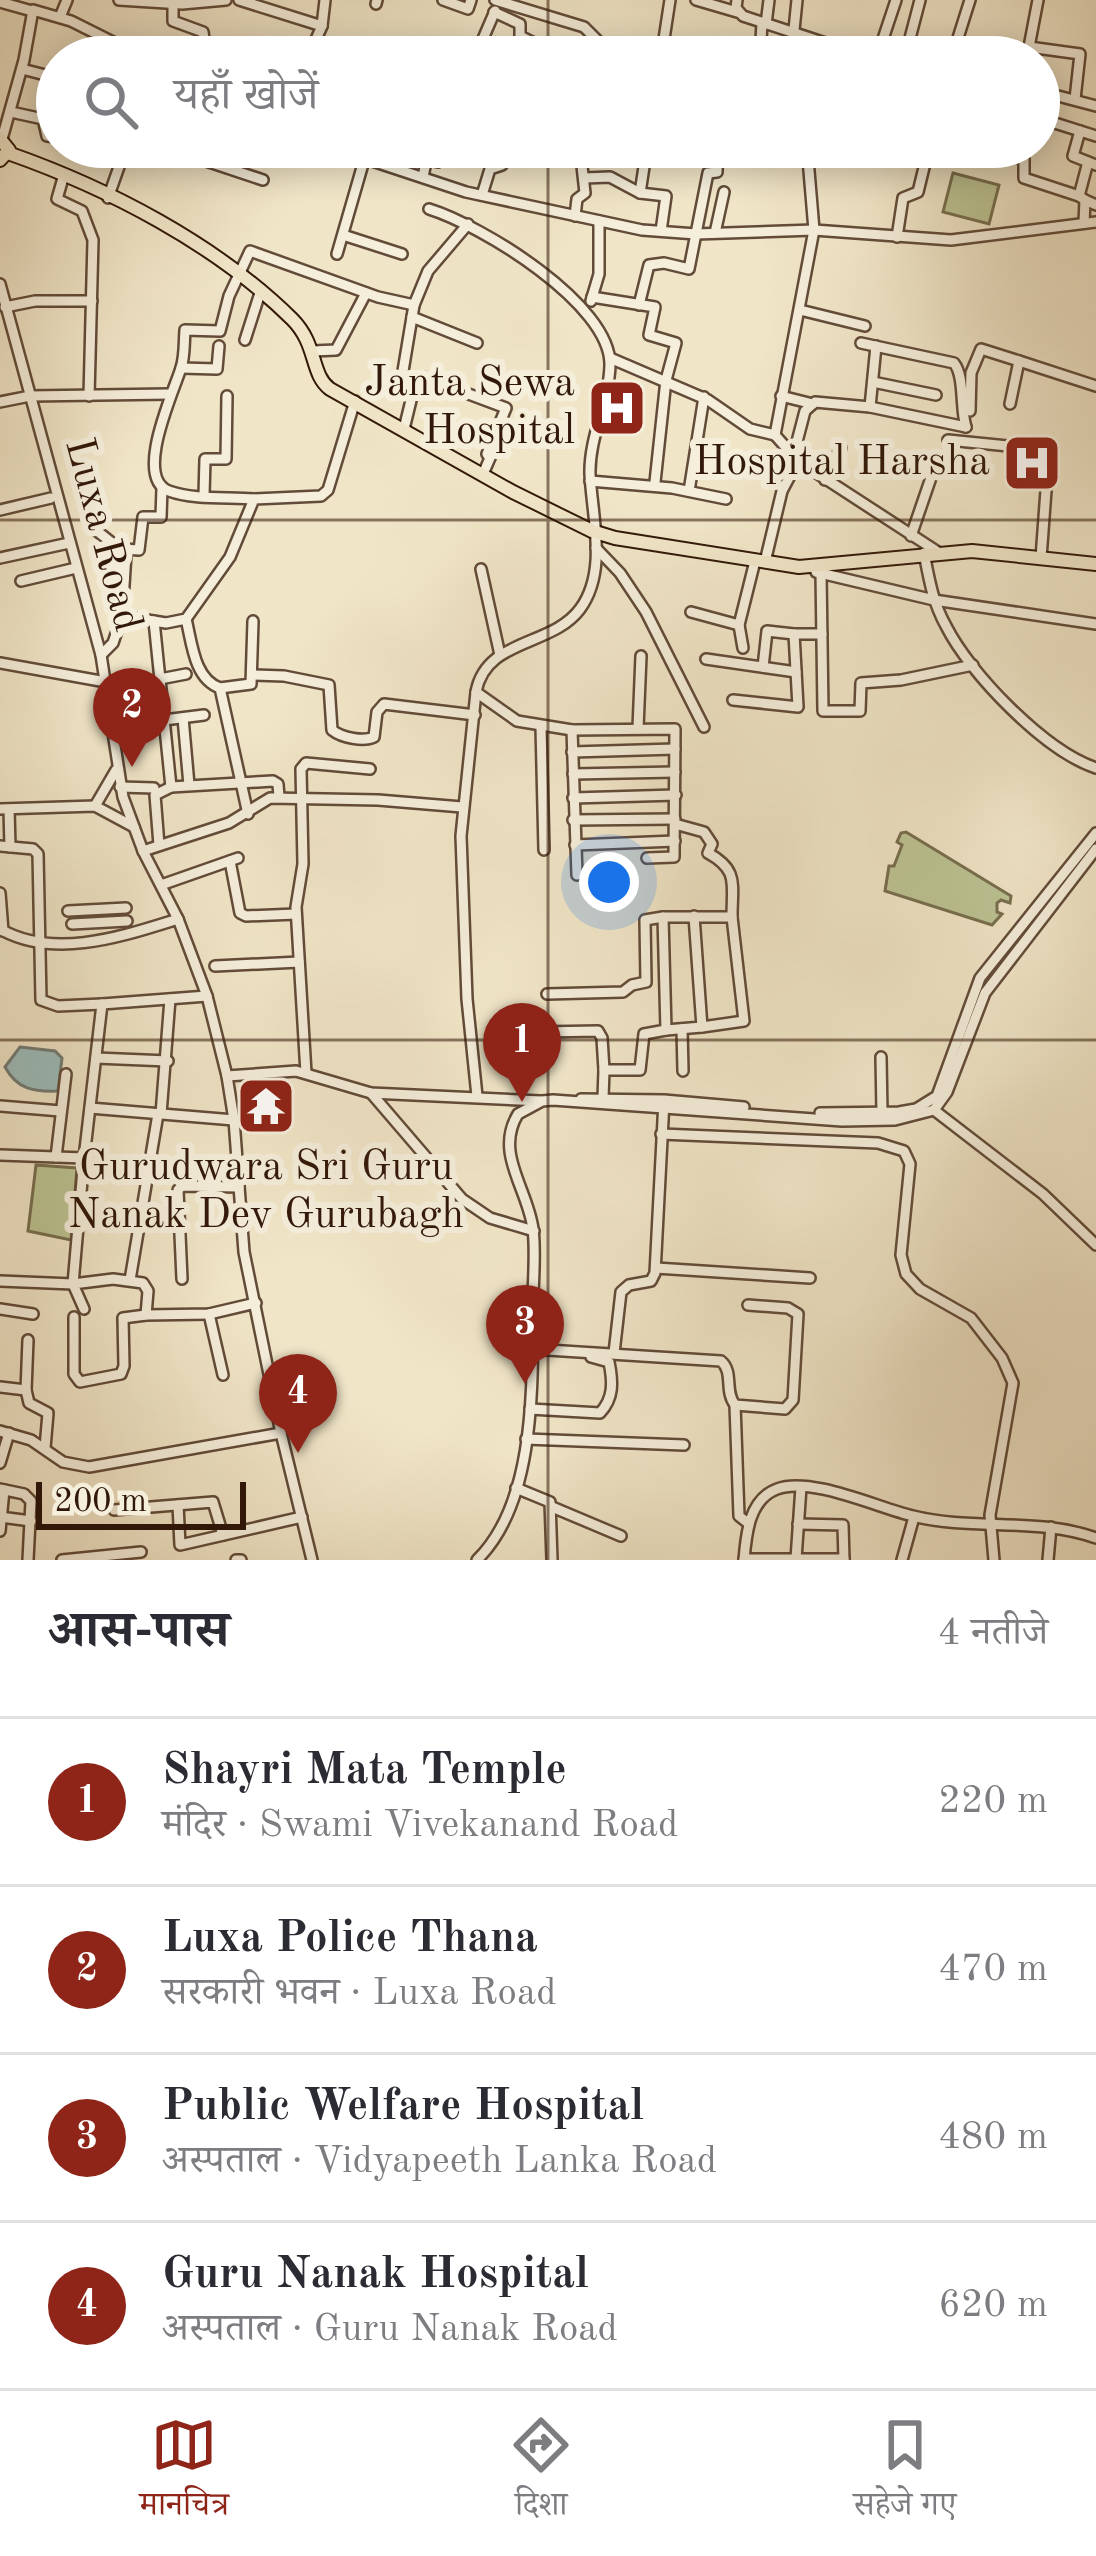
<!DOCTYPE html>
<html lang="hi">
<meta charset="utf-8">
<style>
:root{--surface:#fff;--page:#f7f7f7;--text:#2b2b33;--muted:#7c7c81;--line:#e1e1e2;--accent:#8f2418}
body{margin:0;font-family:"Old Standard TT","Noto Serif Devanagari",serif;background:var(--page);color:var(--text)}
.scale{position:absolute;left:36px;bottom:30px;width:210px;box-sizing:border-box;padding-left:12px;border:6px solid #321808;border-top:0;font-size:33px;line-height:42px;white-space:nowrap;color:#321808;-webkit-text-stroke:9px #f5eedb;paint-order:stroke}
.you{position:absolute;left:609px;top:882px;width:42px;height:42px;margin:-30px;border:9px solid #fff;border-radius:50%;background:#1a73e8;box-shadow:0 0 0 18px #1a73e833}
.badge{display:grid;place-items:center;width:78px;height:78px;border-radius:50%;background:var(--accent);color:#fff;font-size:39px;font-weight:700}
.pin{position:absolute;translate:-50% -99px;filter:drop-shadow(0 3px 6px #0008)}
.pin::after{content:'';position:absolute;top:63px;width:42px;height:36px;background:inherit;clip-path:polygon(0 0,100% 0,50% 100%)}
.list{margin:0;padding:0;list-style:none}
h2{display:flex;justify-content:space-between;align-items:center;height:156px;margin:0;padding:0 48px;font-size:51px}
h2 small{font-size:39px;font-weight:400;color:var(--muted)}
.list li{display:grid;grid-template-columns:78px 1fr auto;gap:36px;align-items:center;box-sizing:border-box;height:168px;padding:0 48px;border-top:3px solid var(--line)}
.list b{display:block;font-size:45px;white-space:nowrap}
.list p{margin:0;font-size:39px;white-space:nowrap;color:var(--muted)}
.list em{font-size:39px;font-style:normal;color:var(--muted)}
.icon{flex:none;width:66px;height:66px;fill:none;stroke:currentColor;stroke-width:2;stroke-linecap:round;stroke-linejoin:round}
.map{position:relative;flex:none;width:1096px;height:1560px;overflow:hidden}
.search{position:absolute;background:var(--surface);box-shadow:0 6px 30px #0003;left:36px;right:36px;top:36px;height:132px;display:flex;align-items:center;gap:30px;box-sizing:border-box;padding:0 42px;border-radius:66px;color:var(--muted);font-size:45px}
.sheet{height:828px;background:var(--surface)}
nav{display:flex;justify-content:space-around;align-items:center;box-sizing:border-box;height:168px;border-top:3px solid var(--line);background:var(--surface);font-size:33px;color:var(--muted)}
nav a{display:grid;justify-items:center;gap:6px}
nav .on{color:var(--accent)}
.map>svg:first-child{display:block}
</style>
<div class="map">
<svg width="1096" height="1560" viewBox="0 0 1096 1560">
<rect width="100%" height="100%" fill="#f0e5c7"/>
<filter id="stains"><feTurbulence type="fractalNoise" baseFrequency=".00167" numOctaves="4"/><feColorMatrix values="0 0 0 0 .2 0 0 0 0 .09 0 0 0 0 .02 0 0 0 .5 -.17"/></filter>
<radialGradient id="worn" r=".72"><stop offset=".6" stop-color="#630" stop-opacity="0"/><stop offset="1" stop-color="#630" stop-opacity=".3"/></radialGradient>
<!-- green -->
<g fill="#bcc393" stroke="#776e4e" stroke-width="3">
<polygon points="953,173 999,185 989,224 943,212"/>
<polygon points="906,832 1011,896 1010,903 1001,900 997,903 997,912 1002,914 992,925 885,891 889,866 894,866 902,845 897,842 901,833"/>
<polygon points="36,1165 77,1168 71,1240 28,1231"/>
</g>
<!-- water -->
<path fill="#9cbdbc" stroke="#727b74" stroke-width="3" d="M20 1047 55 1051 62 1058 58 1091C33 1092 17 1089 5 1067Z"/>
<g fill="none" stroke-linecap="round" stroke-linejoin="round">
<!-- minor casing -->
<g stroke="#624b38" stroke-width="14">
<g id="minor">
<polyline points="119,0 182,4 226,0"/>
<polyline points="239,0 322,26"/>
<polyline points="443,0 468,9 471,0"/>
<polyline points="495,0 584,27 600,43 646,54 662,51 726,57"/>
<polyline points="696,0 737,12"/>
<polyline points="737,0 736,8 743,16 868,57"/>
<polyline points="0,2 32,11"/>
<polyline points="173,3 173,21 203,32 205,45 242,57"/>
<polyline points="376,4 377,0"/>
<polyline points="494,12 520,24 520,36 562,57"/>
<polyline points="60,17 67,0"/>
<polyline points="766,24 769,0"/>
<polyline points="794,30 797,0"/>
<polyline points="908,46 920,0"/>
<polyline points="1029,47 1080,54 1075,99"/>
<polyline points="479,48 502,57"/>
<polyline points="662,52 670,0"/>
<polyline points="308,57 322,26 325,0"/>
<polyline points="470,57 473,47 479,48 495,11"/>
<polyline points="736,57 741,48 758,42"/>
<polyline points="760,57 762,23"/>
<polyline points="877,57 896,0"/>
<polyline points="952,57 970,0"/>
<polyline points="1023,57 1029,47 1038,0"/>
<polyline points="22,69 57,78"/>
<polyline points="1039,91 1096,106"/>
<polyline points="11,112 43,119 47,136 57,137"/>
<polyline points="1039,118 1096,136"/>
<polyline points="1080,131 1073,156 1096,165"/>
<polyline points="2,139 24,60 33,10 71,21 143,57"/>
<polyline points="192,147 197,158 263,180"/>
<polyline points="330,147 466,192 642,230 696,234 814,230 951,240 1096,222"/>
<polyline points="418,147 427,157 423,177"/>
<polyline points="539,147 541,152 580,148"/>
<polyline points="807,147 814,230 775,435 798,461 938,552"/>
<polyline points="973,147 1024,159 1024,178 1079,196"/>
<polyline points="851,154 852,147"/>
<polyline points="428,160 438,162 440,147"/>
<polyline points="63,178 57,199 82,211 93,240 89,396"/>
<polyline points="584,178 610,177 640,193 666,196 661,231"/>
<polyline points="640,193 647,147"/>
<polyline points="482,195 490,169 502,165 506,147"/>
<polyline points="108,198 126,147"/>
<polyline points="1085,200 1079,196 1088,162"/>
<path d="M429 209C481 225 611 304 610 365 609 403 589 436 590 474 592 517 608 571 580 609 552 647 486 638 476 692L461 836 467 999 477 1096"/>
<polyline points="575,216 577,199 585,193 580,148"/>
<polyline points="1084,223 1085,200 1096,205"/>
<polyline points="715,233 724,192"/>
<polyline points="343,235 402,254"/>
<polyline points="897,237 903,198 918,192 929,147"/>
<polyline points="337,254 365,157"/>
<polyline points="0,284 101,655 123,797 143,851 178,919 207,996 227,1076 234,1120 244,1252 281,1433 312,1560"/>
<polyline points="592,297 655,307 649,335 676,343 666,380 655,482"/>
<polyline points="591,301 599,274 599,221"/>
<polyline points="414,305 402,377 415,384 423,377 506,408 487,454 490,458 483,474"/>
<polyline points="639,305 649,265 664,263 689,269 708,173 717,172 718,147"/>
<polyline points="5,307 35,301 92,301"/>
<polyline points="800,310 865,326"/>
<polyline points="412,317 477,343"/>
<polyline points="245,340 261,290"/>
<path d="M861 343 954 363C965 377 960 408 966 427"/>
<polyline points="313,351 336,350 366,293"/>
<polyline points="610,358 708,400 750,429 775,435"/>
<polyline points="181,368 217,369 219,346"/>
<polyline points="873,382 936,395"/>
<polyline points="781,396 813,404"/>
<polyline points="0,402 30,396 169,394"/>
<polyline points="1010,404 1019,361 1096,386"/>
<polyline points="870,407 876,346"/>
<polyline points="970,411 971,373 981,349 1019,361"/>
<polyline points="404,429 415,384"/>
<polyline points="948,440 1049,450 1041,558"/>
<polyline points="793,457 805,411 815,402 870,407 966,427"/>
<polyline points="825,480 841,448"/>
<polyline points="590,481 672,488 726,499"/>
<polyline points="81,484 97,531 126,554 122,616"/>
<polyline points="689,491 704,397"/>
<polyline points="204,495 205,459 226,459 227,396"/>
<path d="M254 499C228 497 193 500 169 491 133 478 174 391 181 368 185 356 184 342 185 330L220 331 229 296 250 251 378 297 414 305 428 271 468 224"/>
<polyline points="0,510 51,498"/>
<polyline points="911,536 935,466"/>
<polyline points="596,548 620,573 646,612 704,727"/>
<polyline points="122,549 139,550 143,517 161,517 162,488"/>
<path d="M924 553C929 579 933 603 946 626 970 674 1045 751 1096 768"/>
<polyline points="0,558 69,543"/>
<polyline points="765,562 782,491 798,461"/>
<polyline points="481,569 500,655"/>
<polyline points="816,572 934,600 1096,624"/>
<polyline points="821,573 823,711 860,711 861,683 901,680 973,665"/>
<polyline points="21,581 76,568"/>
<polyline points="691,612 739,625 755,561"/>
<path d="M186 619C192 643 194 679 220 688L248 814"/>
<polyline points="154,621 171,787 155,795 159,845"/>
<polyline points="739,625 743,648"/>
<polyline points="101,655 113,643 122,616 166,623 186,619 230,557 254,499 321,496 328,490 355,401"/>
<polyline points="706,659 796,672"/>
<polyline points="0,663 106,682"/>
<polyline points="763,667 767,631 794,634"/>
<path d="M252 675 284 676 329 685 332 730C342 738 364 742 374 737L377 712 384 704 475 715"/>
<polyline points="160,679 186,674"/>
<polyline points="220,688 251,684 253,621"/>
<polyline points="476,692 517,721 572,730 577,875"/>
<polyline points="733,700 798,707 794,634 822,634"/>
<polyline points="183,718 189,785"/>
<polyline points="164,720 204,715"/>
<polyline points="541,727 544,850"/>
<polyline points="638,728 641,656"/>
<polyline points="572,730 675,729 674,857 647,858"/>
<polyline points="572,752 675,749"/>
<polyline points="573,774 675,772"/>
<polyline points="120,787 154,788"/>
<polyline points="171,787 273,781 278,784 279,797"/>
<polyline points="573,798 676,795"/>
<polyline points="95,806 116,770"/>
<polyline points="0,809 95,806 134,827"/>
<polyline points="9,809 10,847"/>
<polyline points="573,820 675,819"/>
<path d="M675 824 704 832 712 844 708 853C739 870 732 884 732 917"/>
<polyline points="575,845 675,841"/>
<polyline points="0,846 33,849 38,854 41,1000 58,1006 102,1004"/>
<polyline points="143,851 229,823 270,798 378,800 462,807"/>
<polyline points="230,861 240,913 246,916 296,914"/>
<polyline points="161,885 238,858"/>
<polyline points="0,893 3,931"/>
<polyline points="68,911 126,908"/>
<polyline points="72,924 127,921"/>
<path d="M0 929C55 960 123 936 178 919"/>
<polyline points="215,966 299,962"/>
<polyline points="547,994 623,992 632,985 646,982 645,920 663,917"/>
<polyline points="682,1029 683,1071"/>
<polyline points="666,1030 702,1027 694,916"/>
<polyline points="540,1032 598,1031 602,1038 604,1070"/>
<polyline points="881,1057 882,1113"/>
<polyline points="96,1058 168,1061"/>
<polyline points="306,1073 296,907 303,864 301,769 306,763 370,769"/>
<polyline points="227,1076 296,1071 371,1093 541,1101"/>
<polyline points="371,1093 462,1199 490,1218 534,1231"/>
<polyline points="603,1098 604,1070 640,1070 644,1034 666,1030 663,917 732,917 744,1021 702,1027"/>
<polyline points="581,1099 664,1100 744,1107"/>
<polyline points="0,1106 61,1111"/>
<polyline points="90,1108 234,1120"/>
<polyline points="934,1110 1043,1194 1096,1245"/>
<polyline points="820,1113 899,1112 916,1109 937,1096 980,978 1096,833"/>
<polyline points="161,1114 170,999"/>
<polyline points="661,1134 878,1143 904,1151 910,1164 901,1255 906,1274 920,1289 971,1318 1002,1358 1013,1383 990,1515 994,1560"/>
<polyline points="0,1155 84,1158 73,1284 0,1281"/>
<polyline points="56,1157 66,1074"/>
<polyline points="84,1158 102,1004 207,996"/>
<polyline points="656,1268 810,1278"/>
<polyline points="182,1279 178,1190 182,1186 239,1187"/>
<polyline points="130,1280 158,1114"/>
<polyline points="0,1309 33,1314"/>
<polyline points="84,1309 73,1284 113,1279 143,1283 148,1291 146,1315 209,1314 256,1303"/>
<polyline points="209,1314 223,1375"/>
<polyline points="74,1317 74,1374 80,1382 121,1374 124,1366 123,1318 146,1315"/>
<path d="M532 1349 721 1361C734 1372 724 1391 735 1405L785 1409 793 1400 798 1314 788 1308 748 1305"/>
<polyline points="614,1353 621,1292 629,1285 651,1281 655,1273 664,1101"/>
<polyline points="0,1387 26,1390 28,1340"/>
<polyline points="26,1390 29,1403 48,1413 45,1448"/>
<polyline points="735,1405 739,1516 748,1523"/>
<path d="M530 1409 600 1413C614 1398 613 1382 609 1362L591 1357"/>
<polyline points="0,1431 31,1440 63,1462 89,1467 281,1433"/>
<polyline points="526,1439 684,1445"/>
<polyline points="0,1463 9,1433"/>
<polyline points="516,1488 550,1502 552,1560"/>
<polyline points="0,1489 24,1494 31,1501 28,1560"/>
<polyline points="178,1505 180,1545 302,1517"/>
<polyline points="552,1507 621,1536"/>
<polyline points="114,1510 213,1502 223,1535"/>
<polyline points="0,1517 31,1521"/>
<polyline points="798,1524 843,1525 844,1560"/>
<polyline points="0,1531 4,1490"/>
<polyline points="744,1559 844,1559"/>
<polyline points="796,1559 801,1487"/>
<polyline points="62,1560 141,1552"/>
<polyline points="236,1560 241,1560"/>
<path d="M477 1560C537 1501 532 1382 533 1303 533 1279 536 1252 533 1229 528 1189 494 1153 518 1114L542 1101 553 1100 842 1121 895 1120 934 1110 947 1092 985 993 1096 849"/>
<path d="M744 1560C746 1535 749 1499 777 1489 811 1476 878 1508 913 1516 973 1531 1037 1517 1096 1538"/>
<polyline points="902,1560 914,1517"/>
<polyline points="1048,1560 1051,1527"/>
</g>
</g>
<!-- major casing -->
<g stroke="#321808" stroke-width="16">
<g id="major">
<polyline points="0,139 9,150 0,160"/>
<path d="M8 153C108 188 216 244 292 319 318 345 310 374 330 389L513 492 592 531 615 538 799 567 972 551 1096 564"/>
</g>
</g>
<!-- minor -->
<use href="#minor" stroke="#f5eedb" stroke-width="9"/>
<!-- major -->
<use href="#major" stroke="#f0e5c7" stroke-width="12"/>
</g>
<!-- grid -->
<path fill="none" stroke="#321808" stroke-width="3" stroke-opacity="0.55" d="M548 0V57M548 147V1560M0 520H1096M0 1040H1096"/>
<!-- icons -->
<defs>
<g id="hospital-square" transform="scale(3)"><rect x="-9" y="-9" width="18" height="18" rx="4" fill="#8f2418" stroke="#f5eedb"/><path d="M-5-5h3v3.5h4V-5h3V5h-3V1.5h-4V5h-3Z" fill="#fff"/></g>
<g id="temple-square" transform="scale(3)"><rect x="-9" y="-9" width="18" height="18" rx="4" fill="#8f2418" stroke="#f5eedb"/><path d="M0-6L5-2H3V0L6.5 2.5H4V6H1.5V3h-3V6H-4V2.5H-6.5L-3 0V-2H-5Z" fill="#fff"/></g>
</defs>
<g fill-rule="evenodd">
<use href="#hospital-square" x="617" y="408"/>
<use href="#hospital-square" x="1032" y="463"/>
<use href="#temple-square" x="266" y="1106"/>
</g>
<g text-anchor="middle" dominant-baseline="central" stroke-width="12" stroke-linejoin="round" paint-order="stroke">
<!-- poi labels -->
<g font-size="42" fill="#321808" stroke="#f5eedb" text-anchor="end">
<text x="575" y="384">Janta Sewa<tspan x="575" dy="48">Hospital</tspan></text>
<text x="990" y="463">Hospital Harsha</text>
<text x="266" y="1168" text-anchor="middle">Gurudwara Sri Guru<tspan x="266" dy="48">Nanak Dev Gurubagh</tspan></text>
</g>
<!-- street labels -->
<g font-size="42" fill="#321808" stroke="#f5eedb">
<text transform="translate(102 535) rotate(75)">Luxa Road</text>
</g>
</g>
<rect width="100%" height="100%" filter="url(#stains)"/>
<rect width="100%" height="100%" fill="url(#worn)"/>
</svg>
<div class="scale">200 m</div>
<div class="you"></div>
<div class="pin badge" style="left:522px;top:1102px">1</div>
<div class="pin badge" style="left:132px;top:767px">2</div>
<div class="pin badge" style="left:525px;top:1384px">3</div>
<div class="pin badge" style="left:298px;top:1453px">4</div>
<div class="search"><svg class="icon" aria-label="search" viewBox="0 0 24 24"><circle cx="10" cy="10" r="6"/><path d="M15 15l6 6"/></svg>यहाँ खोजें</div>
</div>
<section class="sheet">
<h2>आस-पास<small>4 नतीजे</small></h2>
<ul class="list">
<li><span class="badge">1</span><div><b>Shayri Mata Temple</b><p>मंदिर · Swami Vivekanand Road</p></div><em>220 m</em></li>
<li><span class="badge">2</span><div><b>Luxa Police Thana</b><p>सरकारी भवन · Luxa Road</p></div><em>470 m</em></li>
<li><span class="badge">3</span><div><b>Public Welfare Hospital</b><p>अस्पताल · Vidyapeeth Lanka Road</p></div><em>480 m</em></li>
<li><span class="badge">4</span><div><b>Guru Nanak Hospital</b><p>अस्पताल · Guru Nanak Road</p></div><em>620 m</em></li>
</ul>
</section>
<nav>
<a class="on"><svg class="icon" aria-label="map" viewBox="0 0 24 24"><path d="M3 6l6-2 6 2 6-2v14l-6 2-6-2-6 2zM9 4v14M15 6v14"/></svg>मानचित्र</a>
<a><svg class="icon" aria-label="directions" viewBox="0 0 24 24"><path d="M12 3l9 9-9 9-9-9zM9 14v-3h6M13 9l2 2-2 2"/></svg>दिशा</a>
<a><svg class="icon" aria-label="saved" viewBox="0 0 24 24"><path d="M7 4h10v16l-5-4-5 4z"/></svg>सहेजे गए</a>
</nav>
